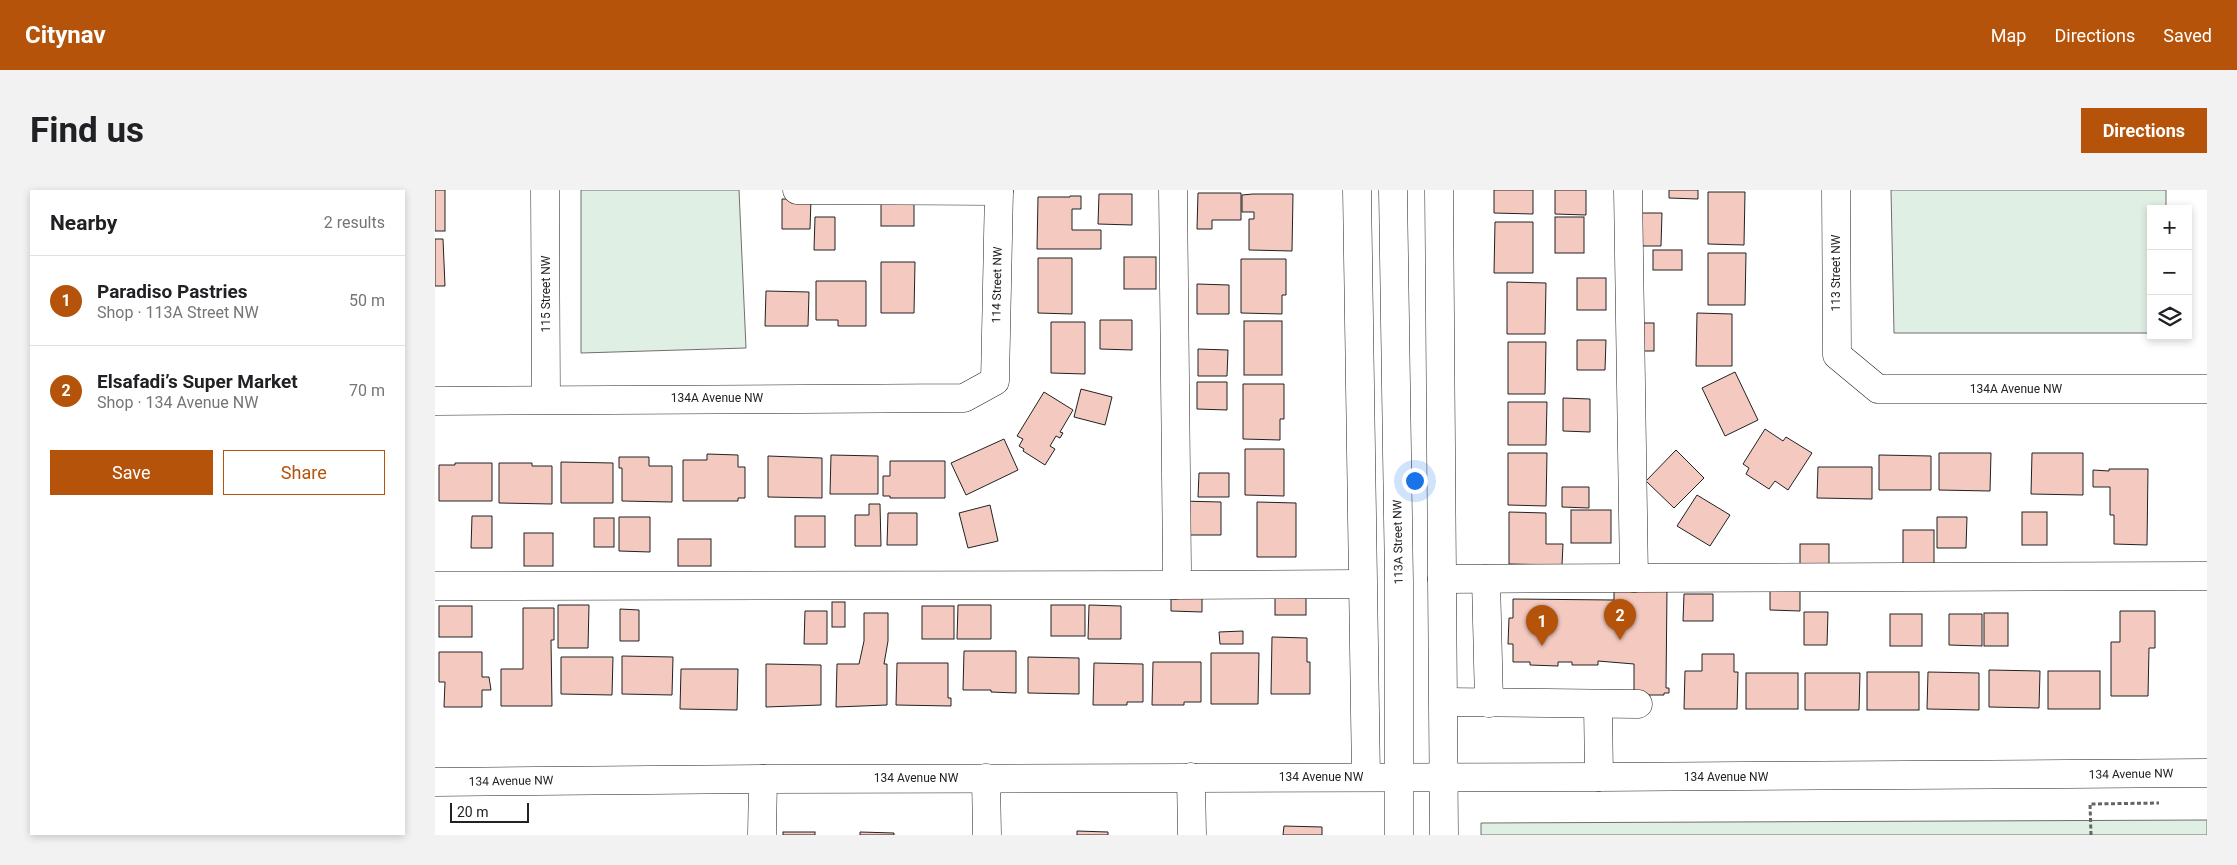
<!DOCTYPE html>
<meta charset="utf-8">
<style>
:root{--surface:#fff;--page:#f2f2f2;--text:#202124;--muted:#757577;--line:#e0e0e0;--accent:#b45309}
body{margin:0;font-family:Roboto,sans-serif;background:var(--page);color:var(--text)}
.controls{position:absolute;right:15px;top:15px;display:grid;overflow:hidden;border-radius:0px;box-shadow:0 2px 8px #0003}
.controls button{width:45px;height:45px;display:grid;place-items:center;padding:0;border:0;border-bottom:1px solid var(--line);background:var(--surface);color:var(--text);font:25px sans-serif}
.scale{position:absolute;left:15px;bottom:12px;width:79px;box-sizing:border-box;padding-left:5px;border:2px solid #222;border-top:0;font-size:14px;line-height:18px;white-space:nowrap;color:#222;-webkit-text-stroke:4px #fff;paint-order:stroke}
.you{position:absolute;left:979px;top:290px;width:18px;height:18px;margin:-12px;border:4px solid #fff;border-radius:50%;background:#1a73e8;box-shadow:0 0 0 8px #1a73e833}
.badge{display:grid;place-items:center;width:32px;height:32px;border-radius:50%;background:var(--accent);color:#fff;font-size:16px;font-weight:700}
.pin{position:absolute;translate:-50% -41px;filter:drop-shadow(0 1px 2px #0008)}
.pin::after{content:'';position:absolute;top:26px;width:18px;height:15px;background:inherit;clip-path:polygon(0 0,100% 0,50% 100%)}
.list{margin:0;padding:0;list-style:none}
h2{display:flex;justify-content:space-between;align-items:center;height:65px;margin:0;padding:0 20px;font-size:21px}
h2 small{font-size:16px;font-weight:400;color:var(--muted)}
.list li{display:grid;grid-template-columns:32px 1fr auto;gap:15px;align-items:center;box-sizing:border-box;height:90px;padding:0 20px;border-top:1px solid var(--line)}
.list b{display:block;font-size:19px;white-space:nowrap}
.list p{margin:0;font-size:16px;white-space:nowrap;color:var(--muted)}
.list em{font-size:16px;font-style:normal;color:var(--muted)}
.actions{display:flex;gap:10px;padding:15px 20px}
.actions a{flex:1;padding:11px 0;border:1px solid var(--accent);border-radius:0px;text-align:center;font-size:18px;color:var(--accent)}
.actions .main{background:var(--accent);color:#fff}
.icon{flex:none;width:28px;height:28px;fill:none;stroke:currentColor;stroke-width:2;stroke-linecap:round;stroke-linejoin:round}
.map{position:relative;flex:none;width:1772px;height:645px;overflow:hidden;border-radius:0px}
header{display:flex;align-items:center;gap:30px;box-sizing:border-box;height:70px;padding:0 25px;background:var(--accent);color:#fff}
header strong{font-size:24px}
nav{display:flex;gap:28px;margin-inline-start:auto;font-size:18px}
.intro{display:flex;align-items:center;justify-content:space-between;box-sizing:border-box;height:120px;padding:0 30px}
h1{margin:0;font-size:35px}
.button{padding:12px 22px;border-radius:0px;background:var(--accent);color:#fff;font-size:18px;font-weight:700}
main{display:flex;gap:30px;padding:0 30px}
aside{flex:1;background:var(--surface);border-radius:0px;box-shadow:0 2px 8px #0003}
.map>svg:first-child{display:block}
</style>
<header>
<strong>Citynav</strong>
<nav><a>Map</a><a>Directions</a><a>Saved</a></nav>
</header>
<div class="intro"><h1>Find us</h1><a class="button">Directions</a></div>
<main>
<aside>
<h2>Nearby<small>2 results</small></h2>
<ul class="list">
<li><span class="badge">1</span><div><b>Paradiso Pastries</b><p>Shop · 113A Street NW</p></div><em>50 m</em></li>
<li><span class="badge">2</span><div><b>Elsafadi’s Super Market</b><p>Shop · 134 Avenue NW</p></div><em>70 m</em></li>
</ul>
<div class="actions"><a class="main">Save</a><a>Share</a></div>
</aside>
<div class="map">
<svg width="1772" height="645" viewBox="0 0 1772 645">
<rect width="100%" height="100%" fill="#fff"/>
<!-- green -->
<g fill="#e0efe3" stroke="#6f6f6f">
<polygon points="146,0 304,0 311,158 146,163"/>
<polygon points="1456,0 1731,0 1731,19 1716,19 1716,143 1459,143"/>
<polygon points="1772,630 1772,645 1046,645 1046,633"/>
</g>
<!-- building -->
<g fill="#f3c9c0" stroke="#222">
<rect x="0" y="0" width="10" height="41"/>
<polygon points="1059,0 1098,0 1098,24 1059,23"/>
<polygon points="1120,0 1151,0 1151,25 1120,24"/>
<polygon points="1234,0 1263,0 1263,9 1234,8"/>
<polygon points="1273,2 1310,2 1309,55 1273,54"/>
<polygon points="763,3 806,3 806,30 777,30 777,39 762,39"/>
<polygon points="664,4 697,4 697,35 663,34"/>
<polygon points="818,4 858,4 857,61 814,60 814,29 819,29 819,22 807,22 807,5"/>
<rect x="446" y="6" width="33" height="30"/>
<polygon points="635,6 646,6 646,19 637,19 637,40 666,40 666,59 602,59 603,7 635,7"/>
<polygon points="347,9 376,9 375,39 347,39"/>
<polygon points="1196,23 1227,23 1226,56 1196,56"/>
<polygon points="380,27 400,27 400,60 379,60"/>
<rect x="1120" y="27" width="29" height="36"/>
<polygon points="1060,32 1098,32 1098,83 1059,83"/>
<polygon points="0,49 8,49 10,96 0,96"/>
<rect x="1218" y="60" width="29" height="20"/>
<polygon points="1273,63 1311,63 1310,115 1273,115"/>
<rect x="689" y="67" width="32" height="32"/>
<polygon points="603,68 637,68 637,124 603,123"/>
<polygon points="806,69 851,69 851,105 847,105 847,124 806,123"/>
<polygon points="446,72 480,72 479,123 446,123"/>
<rect x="1142" y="88" width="29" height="32"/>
<polygon points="381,91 431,91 431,136 403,136 403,130 381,130"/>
<polygon points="1072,92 1111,93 1110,144 1072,144"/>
<polygon points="762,94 794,95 794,124 762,124"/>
<polygon points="331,101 374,102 373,136 330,136"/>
<polygon points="1262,123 1297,124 1297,176 1261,176"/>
<polygon points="665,130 697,130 697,160 665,159"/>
<rect x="809" y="131" width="38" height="54"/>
<polygon points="616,132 650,132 650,184 616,183"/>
<rect x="1198" y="133" width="21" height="28"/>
<polygon points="1142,150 1171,150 1170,180 1142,180"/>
<polygon points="1073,152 1111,152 1110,204 1073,204"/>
<polygon points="763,159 793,160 792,186 763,186"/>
<polygon points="1300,182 1323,230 1290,246 1267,198"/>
<polygon points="762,192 792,192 792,220 762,219"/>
<polygon points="808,194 849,194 849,229 845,229 845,250 808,249"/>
<polygon points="646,199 677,207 670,235 639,227"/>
<polygon points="609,202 638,220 625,242 628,243 625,248 621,246 615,256 620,259 610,275 588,261 589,259 584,256 588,249 582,246"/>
<polygon points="1128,208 1155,209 1155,242 1128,241"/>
<polygon points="1073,212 1112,212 1111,255 1073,255"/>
<polygon points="1330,239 1348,251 1351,247 1377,263 1353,300 1340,291 1334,299 1311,284 1314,278 1308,274"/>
<polygon points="569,249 583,280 531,305 516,273"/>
<polygon points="810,259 849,259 849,306 810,305"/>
<polygon points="1241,260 1269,288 1239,318 1211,291"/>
<polygon points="1073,263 1112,263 1111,316 1073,315"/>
<polygon points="1504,263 1556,263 1555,301 1504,300"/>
<polygon points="1597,263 1648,263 1648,305 1596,304"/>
<polygon points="272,264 303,265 303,277 310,277 310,308 303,308 303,311 248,311 248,270 272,270"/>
<polygon points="396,265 443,266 443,304 395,304"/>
<polygon points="1444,265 1496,266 1496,300 1444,300"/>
<polygon points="333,266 387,268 387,308 333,307"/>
<polygon points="184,267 214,267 214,276 237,276 237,312 187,311 187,278 184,278"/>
<polygon points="455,271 510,271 510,308 455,308 455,306 448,306 448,286 455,286"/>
<polygon points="126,272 178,273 178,313 126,313"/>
<polygon points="20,273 57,273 57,311 4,311 4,275 20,275"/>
<polygon points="64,273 97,273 97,276 117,276 117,314 64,313"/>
<polygon points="1383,277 1437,277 1437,309 1382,308"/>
<polygon points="1674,279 1713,279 1712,355 1679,354 1679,325 1675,325 1675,297 1658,297 1658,280 1674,281"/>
<polygon points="764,283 794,283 794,307 763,307"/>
<polygon points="1127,297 1154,297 1154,318 1127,317"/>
<polygon points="1262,305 1295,325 1275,356 1242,336"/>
<polygon points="745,311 786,312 786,345 745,345"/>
<polygon points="822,312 861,313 861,367 822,367"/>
<polygon points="434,314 445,314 446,356 420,356 420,325 434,325"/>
<polygon points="555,315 563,351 533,358 524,323"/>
<rect x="1136" y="320" width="40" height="33"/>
<polygon points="1074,322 1111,323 1111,354 1128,354 1127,375 1074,374"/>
<rect x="1587" y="322" width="25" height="33"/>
<polygon points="453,323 482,323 482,355 452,355"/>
<polygon points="37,326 57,326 57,358 36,358"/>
<rect x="360" y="326" width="30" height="31"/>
<polygon points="184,327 215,327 215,362 184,361"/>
<polygon points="1502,327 1532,327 1531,358 1502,358"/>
<rect x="159" y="328" width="20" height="29"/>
<rect x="1468" y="340" width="31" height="36"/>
<rect x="89" y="343" width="29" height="33"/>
<rect x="243" y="349" width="33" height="27"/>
<rect x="1365" y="354" width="29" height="23"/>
<rect x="840" y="397" width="31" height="28"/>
<polygon points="736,399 767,399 767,422 736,421"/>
<polygon points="1179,399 1232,399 1231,498 1234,498 1234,503 1229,503 1229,505 1202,505 1199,501 1199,474 1163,471 1163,475 1137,475 1137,472 1123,472 1123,476 1095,475 1095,472 1078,472 1078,454 1073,454 1074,428 1078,428 1078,409 1179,410"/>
<polygon points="1335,400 1365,401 1365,421 1335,420"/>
<polygon points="1249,404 1278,404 1278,431 1248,431"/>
<rect x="397" y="412" width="13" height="25"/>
<polygon points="123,415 154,415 153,458 123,458"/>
<polygon points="523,415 556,415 556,449 522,449"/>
<rect x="616" y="415" width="34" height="31"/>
<polygon points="654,415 686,416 686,449 653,449"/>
<rect x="4" y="416" width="33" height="31"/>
<rect x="487" y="416" width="32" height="33"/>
<polygon points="88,418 119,418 119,450 116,450 117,516 66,516 66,479 88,479"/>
<polygon points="185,419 204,420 204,451 185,451"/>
<polygon points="370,421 392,421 392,454 369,454"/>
<polygon points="1685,421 1720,421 1720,458 1714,458 1713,506 1676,506 1676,452 1685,452"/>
<polygon points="1369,422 1393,422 1392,455 1369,455"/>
<polygon points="429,423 453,423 453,451 449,474 452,474 452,515 401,517 402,474 424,474 429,451"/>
<rect x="1549" y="423" width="24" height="33"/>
<rect x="1455" y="424" width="32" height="32"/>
<polygon points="1514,424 1547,424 1547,456 1514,455"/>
<polygon points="808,441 808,454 785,454 784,442"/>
<polygon points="837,447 872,448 872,472 875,472 875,504 836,504"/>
<polygon points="529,461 581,461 581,503 556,502 556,500 528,500"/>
<polygon points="4,462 47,462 47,487 54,487 56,500 47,500 47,517 9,517 10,492 4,492"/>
<polygon points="776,463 824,463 823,514 776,514"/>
<polygon points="1267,464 1299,464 1299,482 1303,482 1302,519 1249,519 1250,481 1267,481"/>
<polygon points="187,466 238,467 237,505 187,504"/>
<polygon points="126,467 178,467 177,505 126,504"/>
<polygon points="593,467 644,468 644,504 593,503"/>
<polygon points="718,472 766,472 766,512 749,512 749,515 717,515"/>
<polygon points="462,473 513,473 513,508 516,508 516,516 461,515"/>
<polygon points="659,473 708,474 708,512 692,512 692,515 658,515"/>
<polygon points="331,474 386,475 386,515 331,517"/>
<polygon points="246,479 303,479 302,520 245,519"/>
<polygon points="1554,480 1605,481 1604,518 1554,517"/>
<rect x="1613" y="481" width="52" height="38"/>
<rect x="1432" y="482" width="52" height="38"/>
<polygon points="1493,482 1544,483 1544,520 1492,519"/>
<rect x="1311" y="483" width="52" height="36"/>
<polygon points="1370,483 1425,483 1424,520 1370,520"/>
<polygon points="849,636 887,637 887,645 848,645"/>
<polygon points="642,641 673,642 673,645 642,645"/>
<rect x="348" y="642" width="32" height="3"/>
<polygon points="425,642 459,643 459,645 425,645"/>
</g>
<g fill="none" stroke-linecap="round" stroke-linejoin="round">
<!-- minor casing -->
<g stroke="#222" stroke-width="29">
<g id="minor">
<polyline points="110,0 111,208"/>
<polyline points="362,0 564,1"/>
<polyline points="738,0 742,378 740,395 927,394"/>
<polyline points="922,0 931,587"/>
<polyline points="1193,0 1199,388 1772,386"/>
<polyline points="1401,0 1402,165 1443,199 1772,199"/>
<polyline points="0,211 529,208 560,191 564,0"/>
<polyline points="1007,389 1199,388"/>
<polyline points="1051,389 1054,513"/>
<polyline points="0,396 740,395"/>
<polyline points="1009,512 1203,514"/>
<polyline points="1163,515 1164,587"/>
<polyline points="756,587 757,645"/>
<polyline points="551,588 552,645"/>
<polyline points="0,592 328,589 1164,587 1772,583"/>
<polyline points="327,645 328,589"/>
</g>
</g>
<!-- major casing -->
<g stroke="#222" stroke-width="29">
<g id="major">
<polyline points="958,0 964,392 964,645"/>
<polyline points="1004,0 1009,645"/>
</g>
</g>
<!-- path -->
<polyline stroke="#646464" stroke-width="3" stroke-dasharray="4 2.5" stroke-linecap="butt" points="1656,645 1655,614 1724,613"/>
<!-- minor -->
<use href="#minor" stroke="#fff" stroke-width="28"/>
<!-- major -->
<use href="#major" stroke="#fff" stroke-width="28"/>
</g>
<g text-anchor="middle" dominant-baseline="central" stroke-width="4" stroke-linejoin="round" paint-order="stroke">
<!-- street labels -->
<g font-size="12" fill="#222" stroke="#fff">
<text transform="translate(1401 83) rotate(-90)">113 Street NW</text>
<text transform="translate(562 95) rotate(-89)">114 Street NW</text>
<text transform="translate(111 104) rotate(-90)">115 Street NW</text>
<text x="1581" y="199">134A Avenue NW</text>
<text x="282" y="208">134A Avenue NW</text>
<text transform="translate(963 352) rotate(-91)">113A Street NW</text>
<text transform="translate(1696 584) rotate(-1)">134 Avenue NW</text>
<text x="886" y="587">134 Avenue NW</text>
<text x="1291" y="587">134 Avenue NW</text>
<text x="481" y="588">134 Avenue NW</text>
<text transform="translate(76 591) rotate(-1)">134 Avenue NW</text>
</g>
</g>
</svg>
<div class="controls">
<button>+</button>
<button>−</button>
<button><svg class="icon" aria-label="layers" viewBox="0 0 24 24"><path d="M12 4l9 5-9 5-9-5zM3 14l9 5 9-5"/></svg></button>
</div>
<div class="scale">20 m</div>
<div class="you"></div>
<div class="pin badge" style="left:1107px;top:456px">1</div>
<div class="pin badge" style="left:1185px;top:450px">2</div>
</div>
</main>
